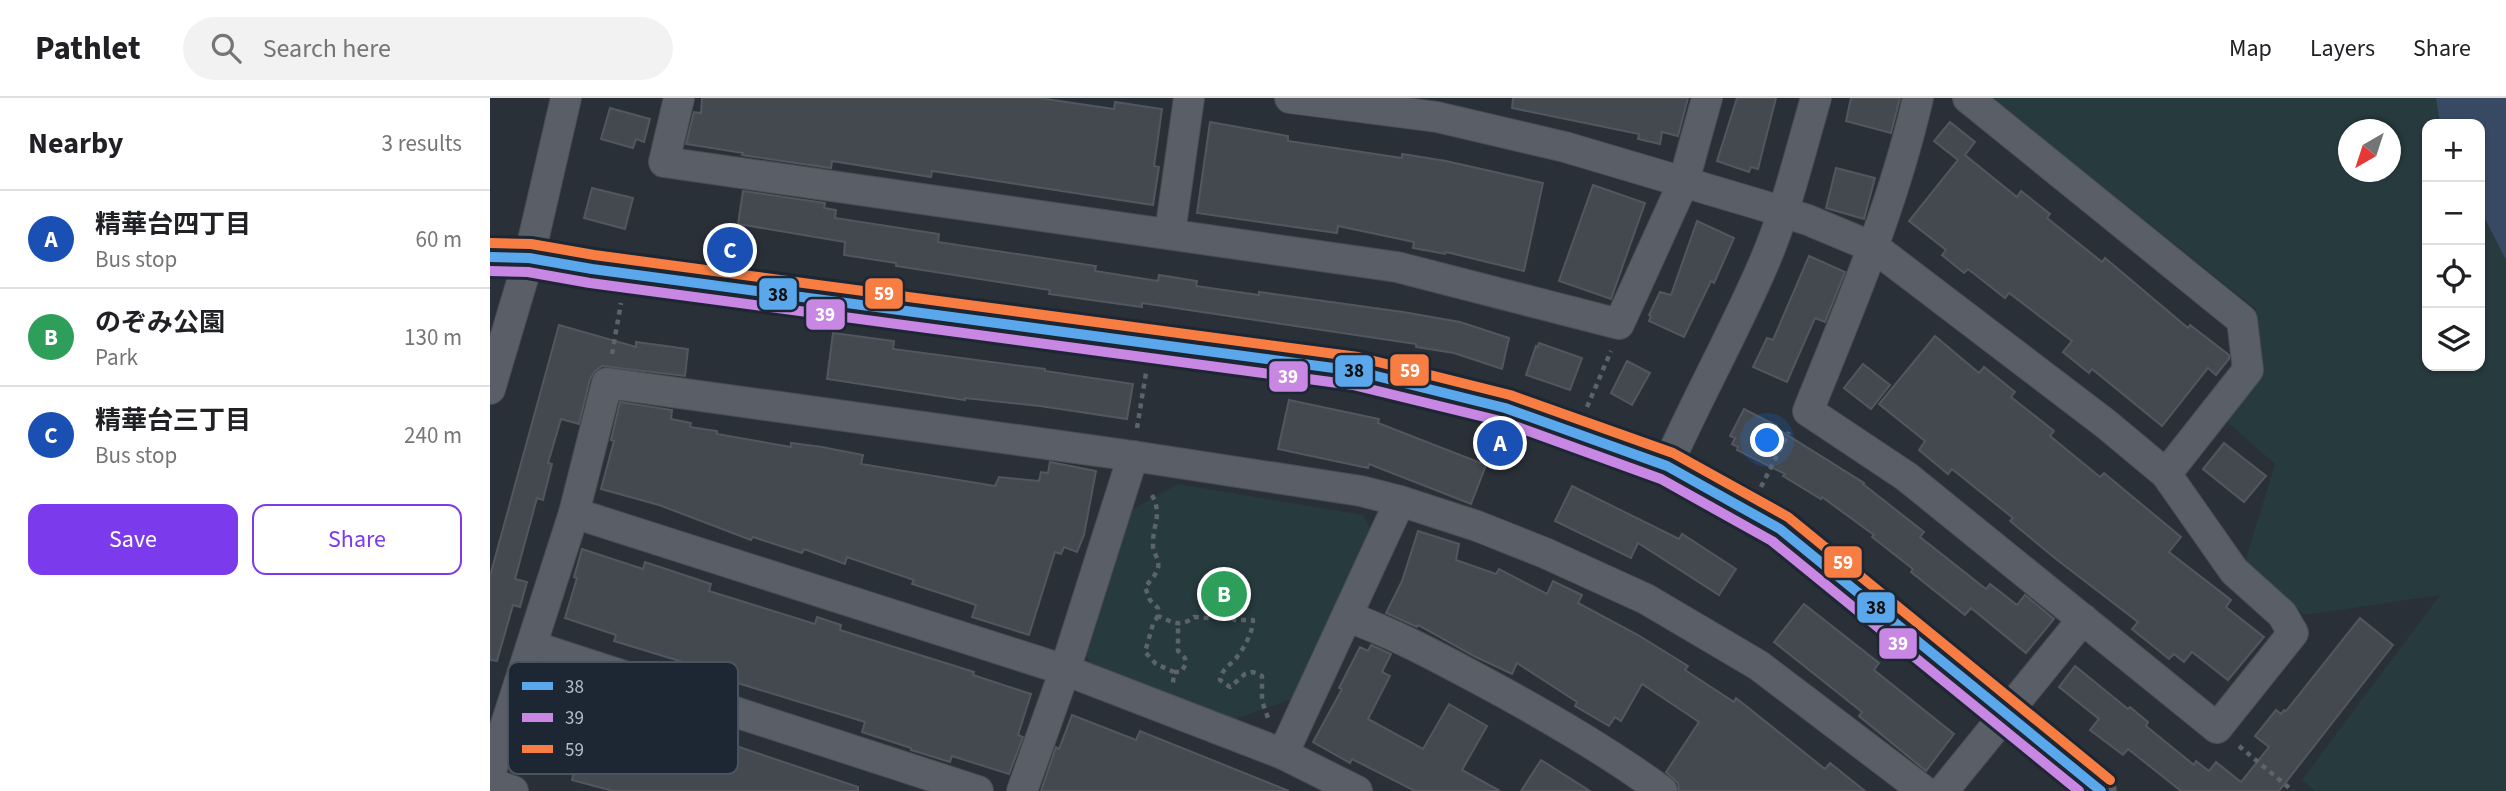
<!DOCTYPE html>
<meta charset="utf-8">
<style>
:root{--surface:#fff;--page:#f2f2f2;--text:#202124;--muted:#757577;--line:#e0e0e0;--accent:#7c3aed}
body{margin:0;font-family:"Source Sans 3","Noto Sans JP",sans-serif;background:var(--page);color:var(--text)}
.controls{position:absolute;right:21px;top:21px;display:grid;overflow:hidden;border-radius:14px;box-shadow:0 2px 5px #0004}
.controls button{width:63px;height:63px;display:grid;place-items:center;padding:0;border:0;border-bottom:2px solid var(--line);background:var(--surface);color:var(--text);font:35px sans-serif}
.compass{position:absolute;left:1848px;top:21px;width:63px;height:63px;border-radius:50%;background:var(--surface);box-shadow:0 2px 5px #0004;rotate:219deg}
.you{position:absolute;left:1278px;top:343px;width:24px;height:24px;margin:-18px;border:5px solid #fff;border-radius:50%;background:#1a73e8;box-shadow:0 0 0 10px #1a73e833}
.badge{display:grid;place-items:center;width:46px;height:46px;border-radius:50%;background:var(--accent);color:#fff;font-size:23px;font-weight:700}
.pin{position:absolute;translate:-50% -50%;border:4px solid #fff;box-shadow:0 2px 7px #0006}
.list{margin:0;padding:0;list-style:none}
h2{display:flex;justify-content:space-between;align-items:center;height:91px;margin:0;padding:0 28px;font-size:30px}
h2 small{font-size:23px;font-weight:400;color:var(--muted)}
.list li{display:grid;grid-template-columns:46px 1fr auto;gap:21px;align-items:center;box-sizing:border-box;height:98px;padding:0 28px;border-top:2px solid var(--line)}
.list b{display:block;font-size:26px;white-space:nowrap}
.list p{margin:0;font-size:23px;white-space:nowrap;color:var(--muted)}
.list em{font-size:23px;font-style:normal;color:var(--muted)}
.actions{display:flex;gap:14px;padding:21px 28px}
.actions a{flex:1;padding:16px 0;border:2px solid var(--accent);border-radius:14px;text-align:center;font-size:24px;color:var(--accent)}
.actions .main{background:var(--accent);color:#fff}
.icon{flex:none;width:38px;height:38px;fill:none;stroke:currentColor;stroke-width:2;stroke-linecap:round;stroke-linejoin:round}
.map{position:relative;flex:none;width:2016px;height:693px;overflow:hidden}
header{display:flex;align-items:center;gap:42px;box-sizing:border-box;height:98px;padding:0 35px;background:var(--surface);border-bottom:2px solid var(--line)}
header strong{font-size:33px}
nav{display:flex;gap:38px;margin-inline-start:auto;font-size:24px}
.search{width:490px;height:63px;background:var(--page);display:flex;align-items:center;gap:18px;box-sizing:border-box;padding:0 24px;border-radius:38px;color:var(--muted);font-size:26px}
main{display:flex}
aside{flex:1;background:var(--surface)}
.map>svg:first-child{display:block}
</style>
<header>
<strong>Pathlet</strong>
<div class="search"><svg class="icon" aria-label="search" viewBox="0 0 24 24"><circle cx="10" cy="10" r="6"/><path d="M15 15l6 6"/></svg>Search here</div>
<nav><a>Map</a><a>Layers</a><a>Share</a></nav>
</header>
<main>
<aside>
<h2>Nearby<small>3 results</small></h2>
<ul class="list">
<li><span class="badge" style="background:#1a4fb4">A</span><div><b>精華台四丁目</b><p>Bus stop</p></div><em>60 m</em></li>
<li><span class="badge" style="background:#2e9e5b">B</span><div><b>のぞみ公園</b><p>Park</p></div><em>130 m</em></li>
<li><span class="badge" style="background:#1a4fb4">C</span><div><b>精華台三丁目</b><p>Bus stop</p></div><em>240 m</em></li>
</ul>
<div class="actions"><a class="main">Save</a><a>Share</a></div>
</aside>
<div class="map">
<svg width="2016" height="693" viewBox="0 0 2016 693">
<rect width="100%" height="100%" fill="#2a3038"/>
<!-- green -->
<g fill="#273a3e" fill-rule="evenodd">
<path d="M1502 0H2016V693H1825L1812 682 1950 497 1815 517 1755 464 1785 366 1735 322 1770 270 1766 211ZM1937 26H1990V268H1937ZM1858 32H1900V74H1858Z"/>
<polygon points="688,386 873,417 883,436 807,599 743,622 601,567 595,556 640,413"/>
</g>
<!-- water -->
<polygon fill="#384963" points="1946,0 2016,0 2016,162 1990,111 1990,26 1950,26"/>
<!-- building -->
<g fill="#444950" stroke="#52575f" stroke-width="2">
<polygon points="212,0 549,0 624,11 625,4 672,11 664,68 669,69 663,107 442,73 441,79 342,63 341,70 258,58 252,57 253,55 196,46 204,14 211,15"/>
<polygon points="1023,0 1198,0 1188,38 1172,34 1170,46 1148,41 1149,36 1022,10"/>
<polygon points="1247,0 1286,0 1268,71 1261,69 1259,74 1227,63"/>
<polygon points="1361,0 1410,0 1401,35 1356,23"/>
<polygon points="120,10 160,21 154,44 146,41 143,50 111,41"/>
<polygon points="720,24 798,38 798,43 912,60 912,56 956,63 1053,85 1034,173 956,154 955,156 923,150 924,144 848,128 847,135 707,115"/>
<polygon points="1460,24 1485,44 1475,57 1527,99 1531,93 1560,116 1557,120 1612,164 1615,160 1698,230 1700,227 1739,257 1739,261 1726,277 1718,270 1672,328 1602,271 1599,275 1573,254 1582,243 1519,195 1515,200 1478,171 1474,175 1452,157 1456,152 1419,123 1468,62 1444,43"/>
<polygon points="1346,70 1385,80 1374,121 1336,110"/>
<polygon points="1103,87 1155,105 1121,201 1069,183"/>
<polygon points="102,90 143,100 135,131 94,120"/>
<polygon points="253,93 335,105 334,110 346,112 345,120 449,136 448,144 606,168 605,173 668,183 669,177 707,183 706,188 769,197 769,194 913,214 970,224 1019,240 1012,271 964,255 926,249 926,246 652,205 652,209 601,202 559,196 560,192 406,168 406,165 354,157 355,144 248,126"/>
<polygon points="1207,123 1244,140 1224,185 1221,183 1194,239 1159,223 1161,218 1159,217 1170,194 1181,197"/>
<polygon points="1319,158 1355,174 1335,224 1325,220 1297,284 1263,269 1277,240 1283,242"/>
<polygon points="69,227 146,249 146,244 198,251 195,278 112,268 105,273 100,281 89,326 71,321 58,365 62,366 53,402 47,400 25,481 37,484 30,509 23,507 7,563 0,562 0,478"/>
<polygon points="343,235 404,243 403,251 555,271 555,273 643,286 637,321 550,308 475,300 475,302 337,281"/>
<polygon points="1445,238 1489,275 1494,269 1525,294 1521,299 1564,333 1560,338 1610,379 1614,375 1691,439 1679,454 1741,502 1736,509 1774,539 1738,582 1702,554 1694,564 1684,556 1679,561 1642,531 1648,524 1566,461 1520,423 1523,420 1462,371 1458,376 1429,352 1435,343 1389,306"/>
<polygon points="1049,245 1092,260 1080,292 1036,277 1046,248 1048,249"/>
<polygon points="1137,263 1160,275 1142,307 1121,295"/>
<polygon points="1373,266 1400,287 1381,311 1354,290"/>
<polygon points="799,302 889,321 888,325 996,367 981,406 879,366 878,370 788,351"/>
<polygon points="130,304 182,312 181,321 201,325 200,329 227,333 227,336 301,349 301,345 332,349 373,357 371,366 505,388 509,379 549,383 551,374 558,375 560,364 606,373 594,437 587,454 574,449 571,456 565,454 539,537 482,519 486,507 422,486 424,482 357,459 355,466 314,451 312,455 263,439 261,442 169,407 111,391 124,343 121,342"/>
<polygon points="1254,311 1287,328 1286,330 1374,385 1373,386 1434,434 1430,439 1496,491 1500,486 1527,507 1535,497 1564,521 1536,555 1481,510 1475,517 1421,474 1423,471 1382,439 1384,437 1332,399 1331,401 1293,378 1295,376 1247,352 1248,349 1242,346 1245,340 1240,338"/>
<polygon points="1734,345 1776,378 1754,404 1713,371"/>
<polygon points="1082,388 1189,441 1192,436 1246,471 1229,497 1148,445 1141,460 1065,423"/>
<polygon points="928,433 969,446 966,462 1006,476 1009,471 1057,496 1063,483 1092,497 1088,505 1148,537 1198,568 1195,572 1244,604 1246,600 1335,671 1340,665 1375,693 1189,693 1188,685 1176,674 1209,624 1152,586 1131,623 1125,619 1119,628 1085,608 1087,604 1027,565 1022,576 984,558 928,527 927,529 896,515 912,483"/>
<polygon points="92,451 153,471 155,464 221,486 219,493 325,526 327,519 351,527 350,532 484,574 483,577 541,596 528,637 533,639 519,676 462,658 460,664 421,652 421,650 372,634 375,624 228,579 229,575 124,543 126,537 75,520 87,480 84,479"/>
<polygon points="1314,506 1389,565 1384,572 1464,636 1436,673 1369,618 1372,614 1284,544"/>
<polygon points="1870,520 1903,547 1789,693 1691,693 1638,651 1633,657 1600,632 1609,621 1569,589 1585,568 1638,611 1640,609 1658,624 1656,628 1704,667 1706,663 1719,673 1726,664 1751,684 1779,649 1765,638 1786,612 1791,616 1794,612 1796,613"/>
<polygon points="881,547 901,556 892,574 900,578 878,621 933,651 959,606 997,628 972,672 1010,693 925,693 862,661 860,665 823,644 852,591 849,590 870,549 878,553"/>
<polygon points="54,576 77,582 75,591 244,645 243,647 368,689 368,693 123,693 82,682 84,674 34,661 47,615 43,614"/>
<polygon points="582,617 646,642 650,633 799,693 551,693 566,649 569,651"/>
<polygon points="1051,662 1100,693 1031,693"/>
</g>
<g fill="none" stroke-linecap="round" stroke-linejoin="round">
<!-- minor casing -->
<g stroke="#484c53" stroke-width="32">
<g id="minor">
<polyline points="189,0 174,64 907,169 1129,226 1194,83 1217,0"/>
<path d="M800 0 947 19 1075 49 1271 107 1318 122 1385 150 1616 326 1676 376 1744 473 1792 516 1803 535 1727 630 1417 379 1318 313C1360 209 1403 109 1428 0"/>
<polyline points="1478,0 1752,222 1758,272 1676,376"/>
<polyline points="680,135 699,0"/>
<polyline points="0,159 39,160 102,171 866,273 1015,310 1177,368 1290,431 1611,693"/>
<polyline points="0,291 39,160 76,0"/>
<path d="M1177 368C1206 303 1241 240 1270 174 1295 119 1309 58 1326 0"/>
<polyline points="84,415 575,572 793,656 867,693"/>
<path d="M858 519C900 534 940 555 979 576 1045 611 1112 649 1172 693"/>
<polyline points="42,548 488,693"/>
<polyline points="793,656 910,403"/>
<polyline points="0,676 84,415 117,285 643,358 871,393 910,403 987,428 1055,455 1156,501 1268,567 1434,693"/>
<polyline points="0,685 23,693"/>
<polyline points="532,693 575,572 643,358"/>
<polyline points="1453,693 1593,521"/>
</g>
</g>
<!-- path -->
<g stroke="#5d636a" stroke-width="4.5" stroke-dasharray="5 5" stroke-linecap="butt">
<polyline points="122,256 131,205"/>
<polyline points="1097,309 1121,253"/>
<polyline points="647,330 656,275"/>
<polyline points="1271,389 1299,334"/>
<path d="M662 397C673 418 662 427 663 448 663 455 670 461 668 470 666 477 660 483 655 489L660 502 668 510V518C682 524 691 530 704 519L719 520 731 515 745 522H763C763 534 754 550 747 559 740 568 732 570 730 582L740 589 755 576 763 574 772 578V603L778 620"/>
<polyline points="668,518 663,526 655,554 666,566 684,574 683,585"/>
<polyline points="684,574 691,574 696,566 695,560 688,553 688,527"/>
<polyline points="1749,648 1803,693"/>
</g>
<!-- minor -->
<use href="#minor" stroke="#5a5e66" stroke-width="30"/>
<!-- bus-1 casing -->
<g stroke="#1d2633" stroke-width="16">
<polyline id="bus-1" points="0,159 39,160 102,171 866,273 1015,310 1177,368 1290,431 1611,693"/>
</g>
<!-- bus-2 casing -->
<g stroke="#1d2633" stroke-width="16">
<polyline id="bus-2" points="0,173 38,174 100,185 863,287 1011,323 1171,381 1282,443 1589,693"/>
</g>
<!-- bus-3 casing -->
<g stroke="#1d2633" stroke-width="16">
<polyline id="bus-3" points="0,145 41,146 104,157 868,259 1020,297 1183,355 1298,419 1620,682"/>
</g>
<!-- bus-1 -->
<use href="#bus-1" stroke="#5aa8eb" stroke-width="10"/>
<!-- bus-2 -->
<use href="#bus-2" stroke="#c787e3" stroke-width="10"/>
<!-- bus-3 -->
<use href="#bus-3" stroke="#f77d43" stroke-width="10"/>
</g>
<!-- legend -->
<rect x="18" y="564" width="230" height="112" rx="10" fill="#1d2633" stroke="#4a5360" stroke-width="2"/>
<rect x="32" y="584" width="31" height="8" fill="#5aa8eb"/>
<rect x="32" y="615" width="31" height="9" fill="#c787e3"/>
<rect x="32" y="647" width="31" height="8" fill="#f77d43"/>
<g font-size="19" fill="#b4bcc9">
<text x="75" y="595">38</text>
<text x="75" y="626">39</text>
<text x="75" y="658">59</text>
</g>
<g stroke="#1d2633" stroke-width="2.5">
<rect x="374" y="179" width="40" height="33" rx="7" fill="#f77d43"/>
<rect x="268" y="179" width="40" height="34" rx="7" fill="#5aa8eb"/>
<rect x="315" y="200" width="41" height="33" rx="7" fill="#c787e3"/>
<rect x="899" y="255" width="41" height="34" rx="7" fill="#f77d43"/>
<rect x="844" y="256" width="40" height="34" rx="7" fill="#5aa8eb"/>
<rect x="778" y="262" width="41" height="33" rx="7" fill="#c787e3"/>
<rect x="1333" y="447" width="40" height="34" rx="7" fill="#f77d43"/>
<rect x="1366" y="493" width="40" height="33" rx="7" fill="#5aa8eb"/>
<rect x="1388" y="529" width="40" height="33" rx="7" fill="#c787e3"/>
</g>
<g font-size="19" text-anchor="middle" font-weight="bold" fill="#fff">
<text x="394" y="202">59</text>
<text x="335" y="223">39</text>
<text x="920" y="279">59</text>
<text x="798" y="285">39</text>
<text x="1353" y="471">59</text>
<text x="1408" y="552">39</text>
</g>
<g font-size="19" text-anchor="middle" font-weight="bold" fill="#111">
<text x="288" y="203">38</text>
<text x="864" y="279">38</text>
<text x="1386" y="516">38</text>
</g>
</svg>
<div class="controls">
<button>+</button>
<button>−</button>
<button><svg class="icon" aria-label="locate" viewBox="0 0 24 24"><circle cx="12" cy="12" r="6"/><path d="M12 2v4M12 18v4M2 12h4M18 12h4"/></svg></button>
<button><svg class="icon" aria-label="layers" viewBox="0 0 24 24"><path d="M12 4l9 5-9 5-9-5zM3 14l9 5 9-5"/></svg></button>
</div>
<svg class="compass" viewBox="-18 -18 36 36"><path d="M0-13l5 13h-10z" fill="#e53935"/><path d="M0 13l5-13h-10z" fill="#757577"/></svg>
<div class="you"></div>
<div class="pin badge" style="left:1010px;top:345px;background:#1a4fb4">A</div>
<div class="pin badge" style="left:734px;top:496px;background:#2e9e5b">B</div>
<div class="pin badge" style="left:240px;top:152px;background:#1a4fb4">C</div>
</div>
</main>
